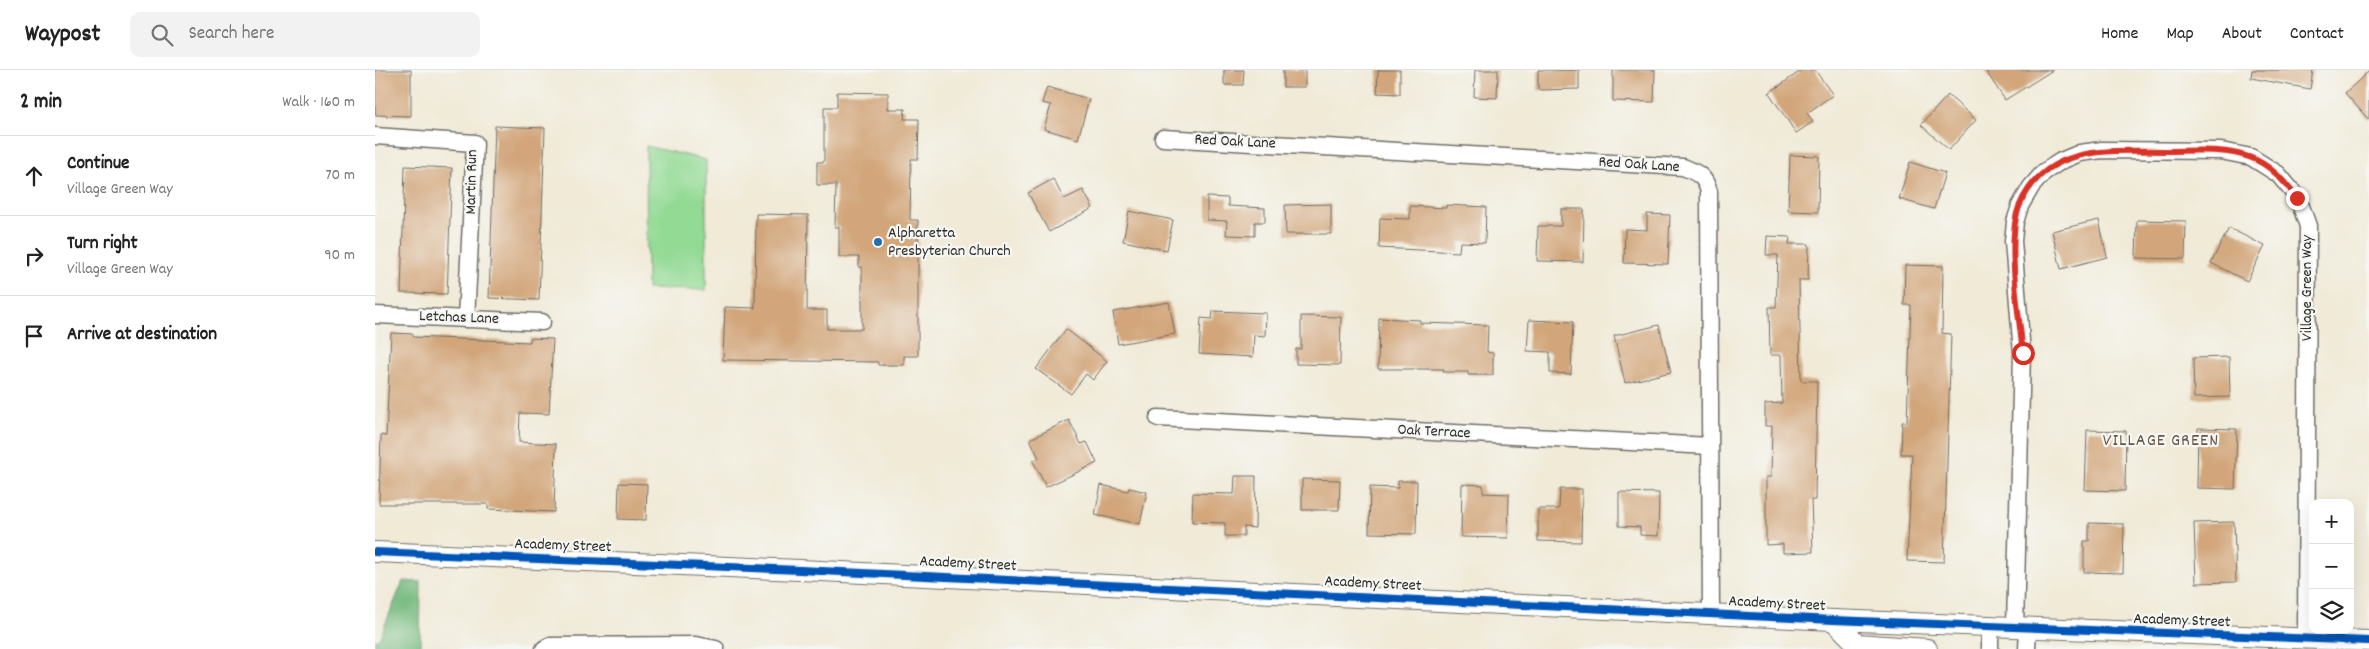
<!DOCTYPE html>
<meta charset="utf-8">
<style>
:root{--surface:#fff;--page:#f2f2f2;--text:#222;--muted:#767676;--line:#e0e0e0}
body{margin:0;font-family:Dekko,sans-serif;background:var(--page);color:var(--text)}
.controls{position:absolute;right:15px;bottom:15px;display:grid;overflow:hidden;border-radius:10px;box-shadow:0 5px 20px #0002}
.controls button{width:45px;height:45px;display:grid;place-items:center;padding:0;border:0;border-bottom:1px solid var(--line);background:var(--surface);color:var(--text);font:25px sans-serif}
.stop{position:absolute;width:15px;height:15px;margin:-11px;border:4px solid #d93025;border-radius:50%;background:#fff}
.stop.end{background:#d93025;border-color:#fff;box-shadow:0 1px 5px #0008}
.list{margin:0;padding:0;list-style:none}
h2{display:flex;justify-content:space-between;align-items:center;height:65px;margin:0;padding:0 20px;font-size:21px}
h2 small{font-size:16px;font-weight:400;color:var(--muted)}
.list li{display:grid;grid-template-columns:32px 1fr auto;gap:15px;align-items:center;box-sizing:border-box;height:80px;padding:0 20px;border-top:1px solid var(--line)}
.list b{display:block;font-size:19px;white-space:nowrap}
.list p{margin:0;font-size:16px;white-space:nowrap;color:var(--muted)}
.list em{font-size:16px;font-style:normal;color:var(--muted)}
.icon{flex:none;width:28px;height:28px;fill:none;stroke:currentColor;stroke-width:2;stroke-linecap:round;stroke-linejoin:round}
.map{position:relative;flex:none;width:1994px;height:579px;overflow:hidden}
header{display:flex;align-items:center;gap:30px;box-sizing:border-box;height:70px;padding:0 25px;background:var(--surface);border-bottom:1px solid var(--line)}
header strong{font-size:24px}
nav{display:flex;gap:28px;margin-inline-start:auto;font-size:18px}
.search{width:350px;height:45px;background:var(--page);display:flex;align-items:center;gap:12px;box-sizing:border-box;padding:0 18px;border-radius:10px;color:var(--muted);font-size:19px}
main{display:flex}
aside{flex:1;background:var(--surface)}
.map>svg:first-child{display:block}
</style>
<header>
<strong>Waypost</strong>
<div class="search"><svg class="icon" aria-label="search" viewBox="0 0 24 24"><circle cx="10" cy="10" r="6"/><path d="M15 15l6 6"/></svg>Search here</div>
<nav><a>Home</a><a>Map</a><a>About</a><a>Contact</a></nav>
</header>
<main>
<aside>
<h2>2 min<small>Walk · 160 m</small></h2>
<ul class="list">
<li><svg class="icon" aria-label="ahead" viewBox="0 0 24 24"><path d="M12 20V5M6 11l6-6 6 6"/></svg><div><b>Continue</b><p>Village Green Way</p></div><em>70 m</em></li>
<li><svg class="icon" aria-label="right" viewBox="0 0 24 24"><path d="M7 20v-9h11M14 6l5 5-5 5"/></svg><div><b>Turn right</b><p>Village Green Way</p></div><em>90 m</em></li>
<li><svg class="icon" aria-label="arrive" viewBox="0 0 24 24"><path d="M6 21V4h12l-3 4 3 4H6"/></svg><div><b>Arrive at destination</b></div></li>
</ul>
</aside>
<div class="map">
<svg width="1994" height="579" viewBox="0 0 1994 579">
<rect width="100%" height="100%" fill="#f6f6f2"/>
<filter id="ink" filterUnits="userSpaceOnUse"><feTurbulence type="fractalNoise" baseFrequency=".02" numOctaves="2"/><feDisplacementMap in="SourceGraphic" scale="10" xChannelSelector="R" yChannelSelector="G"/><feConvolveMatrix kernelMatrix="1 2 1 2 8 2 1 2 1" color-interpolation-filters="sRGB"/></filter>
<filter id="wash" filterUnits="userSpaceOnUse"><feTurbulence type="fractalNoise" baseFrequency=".0096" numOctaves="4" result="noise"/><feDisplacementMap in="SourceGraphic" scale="20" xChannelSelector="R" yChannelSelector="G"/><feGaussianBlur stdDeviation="1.12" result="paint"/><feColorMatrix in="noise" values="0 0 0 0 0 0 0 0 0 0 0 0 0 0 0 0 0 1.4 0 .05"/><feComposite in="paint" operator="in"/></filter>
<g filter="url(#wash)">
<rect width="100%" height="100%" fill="#f0ead7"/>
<!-- green -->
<polygon fill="#93da94" stroke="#5f8260" points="271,76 331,90 331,220 272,219"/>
<!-- forest -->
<polygon fill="#76ba7e" stroke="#507254" points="28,511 46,512 45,579 0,579 0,570 5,567"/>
<g id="blocks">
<!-- building -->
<g fill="#d2a67a">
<polygon points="0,0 36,0 36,46 0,45"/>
<polygon points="849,0 869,0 868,15 849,15"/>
<rect x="908" y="0" width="22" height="17"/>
<polygon points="1003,0 1025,0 1025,24 1002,23"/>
<polygon points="1100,0 1123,0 1122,28 1099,27"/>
<polygon points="1163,0 1204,0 1204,19 1163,20"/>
<polygon points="1238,0 1280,0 1279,32 1238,31"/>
<polygon points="1427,0 1440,0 1458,25 1432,43 1438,52 1421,63 1394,23"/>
<polygon points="1610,0 1678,0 1630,30"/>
<polygon points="1877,0 1938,0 1935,19 1876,8"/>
<polygon points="1994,1 1994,50 1970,23"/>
<polygon points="672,17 714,29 703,69 669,59 676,35 667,33"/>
<polygon points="462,22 513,23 513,39 530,39 529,49 544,49 543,89 536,89 535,150 543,150 543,286 529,286 529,295 503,295 503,292 348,290 350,237 380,238 381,144 433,145 432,240 452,240 452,259 487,259 487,197 484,197 484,187 464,187 464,157 460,157 461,115 442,115 442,92 449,92 449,37 462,37"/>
<polygon points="1573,25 1601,50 1574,80 1546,55"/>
<polygon points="120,56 170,58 164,230 114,228"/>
<polygon points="1415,85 1444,86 1443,142 1413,141"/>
<polygon points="1535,92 1570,103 1559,139 1524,129"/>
<polygon points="30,96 77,98 72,224 26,223"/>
<polygon points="678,109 689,129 708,120 718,138 674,162 653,123"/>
<polygon points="832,127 853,128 853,136 890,138 890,152 880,152 880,166 851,165 852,151 832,150"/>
<polygon points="956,134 956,164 911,164 910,135"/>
<polygon points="1071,135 1111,137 1110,173 1085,172 1084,182 1004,178 1005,148 1035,149 1035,136 1071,138"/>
<polygon points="1186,139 1209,139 1208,192 1162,191 1163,156 1186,156"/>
<polygon points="754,141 798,150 792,180 748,171"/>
<polygon points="1272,144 1295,145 1293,194 1249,193 1250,159 1272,160"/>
<polygon points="1724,150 1732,187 1686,199 1677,161"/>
<polygon points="1762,150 1811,151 1810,189 1761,188"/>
<polygon points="1854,158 1890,176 1872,211 1836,193"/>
<polygon points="1392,166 1415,167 1414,174 1434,174 1433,210 1424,210 1426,311 1442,311 1440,430 1436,430 1438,482 1408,483 1408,474 1391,475 1391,407 1396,407 1397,356 1390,356 1390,334 1407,333 1406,285 1395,285 1394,237 1401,237 1403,185 1391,185"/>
<polygon points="1530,195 1568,196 1567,263 1576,264 1569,492 1532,491 1537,384 1526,384 1527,352 1532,352 1536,235 1529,235"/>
<polygon points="794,232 800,264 743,274 738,242"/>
<polygon points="838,241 891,243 890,266 879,265 878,287 824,284 826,248 837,249"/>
<polygon points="926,246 966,247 965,295 921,294 921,279 926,279"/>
<polygon points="1004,248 1045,250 1045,253 1113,255 1112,282 1118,283 1118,305 1093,305 1093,302 1068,302 1069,299 1003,299"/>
<polygon points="1154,250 1198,252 1196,304 1175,303 1175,282 1152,281"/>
<polygon points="1284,255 1296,302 1250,313 1239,266"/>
<polygon points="691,259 732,291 718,310 711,304 696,324 661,299"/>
<polygon points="16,263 38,264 38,267 155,272 155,268 178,269 174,344 145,343 144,372 181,374 179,442 113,439 113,434 4,434 6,365 11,366"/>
<polygon points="1854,287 1855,327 1819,328 1818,288"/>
<polygon points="694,350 706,374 712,372 722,393 671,417 658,391 664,388 655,369"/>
<polygon points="1823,358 1862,359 1860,419 1822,418"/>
<polygon points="1712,360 1751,361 1750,421 1710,420"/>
<polygon points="860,406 881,406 880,458 869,457 869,466 850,466 850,453 817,452 818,423 859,424"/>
<polygon points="927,409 965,410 964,440 927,440"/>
<polygon points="1023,411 1042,411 1041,464 994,463 995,417 1023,418"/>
<polygon points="244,413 272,414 271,450 243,449"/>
<polygon points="1087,414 1108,415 1108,423 1134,424 1133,468 1086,467"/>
<polygon points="726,415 753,421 754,418 772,422 765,454 720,445"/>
<polygon points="1185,419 1207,419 1206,472 1163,471 1163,439 1184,439"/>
<polygon points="1244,422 1284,423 1283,466 1265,465 1265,457 1244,456"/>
<polygon points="1859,452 1861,512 1821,513 1819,453"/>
<polygon points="1714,453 1749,454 1748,503 1709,502 1709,471 1714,471"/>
</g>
</g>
</g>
<g filter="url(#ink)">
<use href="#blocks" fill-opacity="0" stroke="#706e67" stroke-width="1"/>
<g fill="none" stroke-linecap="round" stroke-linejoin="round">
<!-- minor casing -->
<g stroke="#706e67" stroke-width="19">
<g id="minor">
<polyline points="0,66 100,73 91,249"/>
<path d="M788 68 1308 97C1323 103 1330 106 1334 122L1336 545"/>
<polyline points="0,245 167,252"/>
<polyline points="783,348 1335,376"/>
<polyline points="1615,556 1615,579"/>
<polyline points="1640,557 1647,283 1638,171 1640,152 1645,136 1656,117 1669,102 1686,91 1705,83 1727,80 1846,81 1876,87 1903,104 1923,128 1933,156 1931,570"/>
<polyline points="169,579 174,576 321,575 341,579"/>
<polyline points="1652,579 1653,558"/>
</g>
</g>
<!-- tertiary casing -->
<g stroke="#706e67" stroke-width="22">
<g id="tertiary">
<polyline points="0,482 425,500 1458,550 1994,571"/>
<polyline points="1458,550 1482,574 1552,579"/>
</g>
</g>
<!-- minor -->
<use href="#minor" stroke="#fff" stroke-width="16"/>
<!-- tertiary -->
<use href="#tertiary" stroke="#fff" stroke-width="20"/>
<!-- cycleway casing -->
<g stroke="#f6f6f2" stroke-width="11">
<polyline id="cycleway" points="0,482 425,500 1458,550 1994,571"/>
</g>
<!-- cycleway -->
<use href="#cycleway" stroke="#0057b8" stroke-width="8"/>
</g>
</g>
<g fill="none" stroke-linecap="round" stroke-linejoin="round" filter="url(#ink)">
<!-- route -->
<path stroke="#d93025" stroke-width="6" d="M1648 283C1644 245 1631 171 1644 137 1670 73 1735 81 1792 81 1819 81 1848 78 1874 87 1895 94 1909 111 1922 128"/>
</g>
<!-- markers -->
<circle fill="#1f6fb2" stroke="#f6f6f2" stroke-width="2" cx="503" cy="172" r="5"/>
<g text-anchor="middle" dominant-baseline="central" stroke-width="4.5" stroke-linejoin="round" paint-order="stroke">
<!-- street labels -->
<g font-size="16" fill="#2b2b2b" stroke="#f6f6f2">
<text transform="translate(860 72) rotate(3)">Red Oak Lane</text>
<text transform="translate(1264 95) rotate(4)">Red Oak Lane</text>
<text transform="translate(97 112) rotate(-89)">Martin Run</text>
<text transform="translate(1932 218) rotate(-90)">Village Green Way</text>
<text transform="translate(84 248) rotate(2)">Letchas Lane</text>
<text transform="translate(1059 362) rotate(3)">Oak Terrace</text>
<text transform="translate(188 476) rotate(2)">Academy Street</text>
<text transform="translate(593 494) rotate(3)">Academy Street</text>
<text transform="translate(998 514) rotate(3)">Academy Street</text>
<text transform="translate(1402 534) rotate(3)">Academy Street</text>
<text transform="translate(1807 551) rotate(2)">Academy Street</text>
</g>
<!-- poi labels -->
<g font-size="16" fill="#2b2b2b" stroke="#f6f6f2" text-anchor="start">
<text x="513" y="163">Alpharetta<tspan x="513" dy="18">Presbyterian Church</tspan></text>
</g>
<!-- neighbourhood labels -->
<g font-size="18" letter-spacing="1" fill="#655647" stroke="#f6f6f2">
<text x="1786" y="371">VILLAGE GREEN</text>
</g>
</g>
</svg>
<div class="controls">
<button>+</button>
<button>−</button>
<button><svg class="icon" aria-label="layers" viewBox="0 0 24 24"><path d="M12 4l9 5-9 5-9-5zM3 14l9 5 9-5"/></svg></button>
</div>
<div class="stop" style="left:1648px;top:283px"></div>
<div class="stop end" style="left:1922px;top:128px"></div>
</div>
</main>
